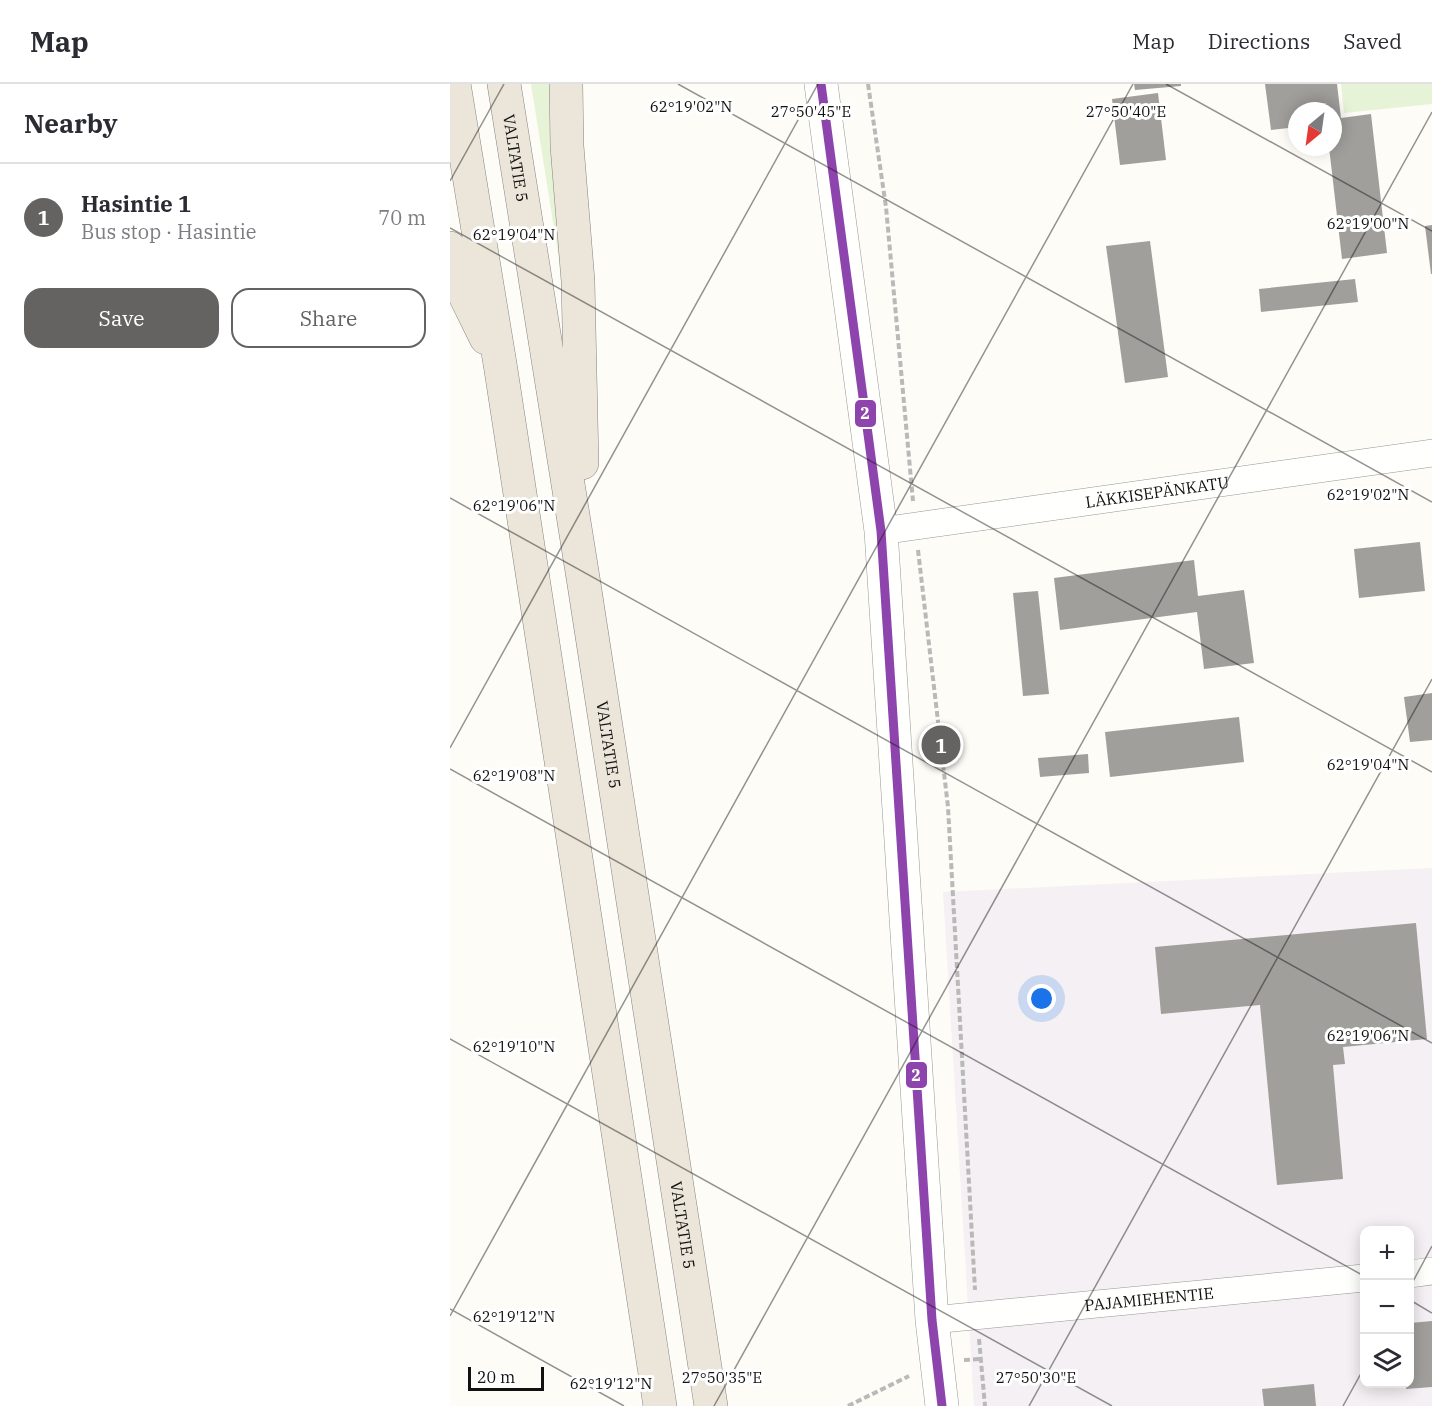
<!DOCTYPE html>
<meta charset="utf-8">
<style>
:root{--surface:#fff;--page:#f7f7f7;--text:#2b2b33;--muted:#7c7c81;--line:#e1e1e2;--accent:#646362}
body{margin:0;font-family:"IBM Plex Serif",serif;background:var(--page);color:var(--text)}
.controls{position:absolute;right:18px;bottom:18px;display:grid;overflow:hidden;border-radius:12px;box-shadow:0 3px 15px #0003}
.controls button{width:54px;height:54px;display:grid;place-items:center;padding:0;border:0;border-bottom:2px solid var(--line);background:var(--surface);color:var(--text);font:30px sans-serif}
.compass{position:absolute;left:838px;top:18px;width:54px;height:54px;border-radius:50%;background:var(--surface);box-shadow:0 3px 15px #0003;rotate:209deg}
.scale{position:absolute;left:18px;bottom:15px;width:76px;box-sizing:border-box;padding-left:6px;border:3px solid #111;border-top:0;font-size:16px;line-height:21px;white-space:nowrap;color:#111;-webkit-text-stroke:4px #fff;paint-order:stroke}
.you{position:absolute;left:592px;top:915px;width:21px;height:21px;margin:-15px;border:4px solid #fff;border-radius:50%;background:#1a73e8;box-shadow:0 0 0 9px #1a73e833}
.badge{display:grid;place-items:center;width:39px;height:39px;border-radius:50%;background:var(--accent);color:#fff;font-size:20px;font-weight:700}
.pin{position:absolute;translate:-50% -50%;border:3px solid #fff;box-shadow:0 2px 6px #0006}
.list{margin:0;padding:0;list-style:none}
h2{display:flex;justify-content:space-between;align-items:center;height:78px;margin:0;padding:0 24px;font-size:26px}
h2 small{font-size:20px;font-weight:400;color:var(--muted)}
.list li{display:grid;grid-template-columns:39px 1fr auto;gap:18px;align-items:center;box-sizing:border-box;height:108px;padding:0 24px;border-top:2px solid var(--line)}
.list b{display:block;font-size:22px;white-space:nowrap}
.list p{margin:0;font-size:20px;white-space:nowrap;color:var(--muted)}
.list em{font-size:20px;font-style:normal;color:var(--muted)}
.actions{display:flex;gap:12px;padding:18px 24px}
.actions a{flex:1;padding:14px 0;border:2px solid var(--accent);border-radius:18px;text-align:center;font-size:21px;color:var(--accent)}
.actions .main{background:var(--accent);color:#fff}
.icon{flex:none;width:33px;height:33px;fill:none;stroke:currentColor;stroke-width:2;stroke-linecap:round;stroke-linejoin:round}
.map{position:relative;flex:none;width:982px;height:1322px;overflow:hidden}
header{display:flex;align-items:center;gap:36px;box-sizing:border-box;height:84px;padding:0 30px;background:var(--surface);border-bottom:2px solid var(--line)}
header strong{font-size:28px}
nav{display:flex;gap:33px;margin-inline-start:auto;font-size:21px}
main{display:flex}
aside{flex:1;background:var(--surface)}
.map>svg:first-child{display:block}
</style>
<header>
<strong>Map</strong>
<nav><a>Map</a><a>Directions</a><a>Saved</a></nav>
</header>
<main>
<aside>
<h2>Nearby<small></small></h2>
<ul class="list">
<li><span class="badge">1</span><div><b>Hasintie 1</b><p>Bus stop · Hasintie</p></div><em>70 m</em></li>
</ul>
<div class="actions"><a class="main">Save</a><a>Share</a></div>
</aside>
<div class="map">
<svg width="982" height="1322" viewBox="0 0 982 1322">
<rect width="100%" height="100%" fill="#fdfcf7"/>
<!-- industrial -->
<path fill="#f5f0f3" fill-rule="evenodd" d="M982 784V1322H524L493 808ZM914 1146H960V1300H914Z"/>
<!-- green -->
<g fill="#e7f3d7">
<polygon points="81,0 105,0 118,232"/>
<polygon points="891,0 982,0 982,20 894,29"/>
</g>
<!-- building -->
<g fill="#a19f9c">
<polygon points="684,0 731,0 731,2 685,6"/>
<polygon points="815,0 887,0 891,34 921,30 937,169 892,175 879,63 883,63 883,27 847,27 847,43 821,46"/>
<polygon points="708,9 716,76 670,81 662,15"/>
<polygon points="982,141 982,190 981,190 975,142"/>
<polygon points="700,157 718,293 675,299 656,162"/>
<polygon points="905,195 908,218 811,228 809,205"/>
<polygon points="970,458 975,507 909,514 904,465"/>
<polygon points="744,476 748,512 794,506 804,579 754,585 747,528 610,546 604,494"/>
<polygon points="588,507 599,610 573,612 563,509"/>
<polygon points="982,609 982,656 960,658 954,613"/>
<polygon points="789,633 794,678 660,693 655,648"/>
<polygon points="638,670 639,689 590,693 588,674"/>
<polygon points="966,839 977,955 893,963 895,980 883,981 893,1095 827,1101 810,921 711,930 705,863"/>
<polygon points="982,1237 982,1303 956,1305 955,1300 960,1300 960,1239"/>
<polygon points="864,1300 866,1322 814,1322 812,1305"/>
</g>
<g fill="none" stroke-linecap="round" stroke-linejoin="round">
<!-- minor casing -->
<g stroke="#979795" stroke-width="28">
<g id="minor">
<path id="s1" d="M431 447 982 369"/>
<polyline points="960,1190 982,1187"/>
<path id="s2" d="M482 1236 914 1194"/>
</g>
</g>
<!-- tertiary casing -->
<g stroke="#979795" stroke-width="34">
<polyline id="tertiary" points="371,0 431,447 482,1236 492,1322"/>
</g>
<!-- trunk casing -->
<g stroke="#858482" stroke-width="34">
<g id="trunk">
<polyline points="4,0 51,286 210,1322"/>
<path id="s3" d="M54 0 134 500 261 1322"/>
<polyline points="116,0 117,62 128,197 132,379"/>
<polyline points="0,164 8,197 36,254"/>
</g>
</g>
<!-- path -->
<g stroke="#b9b9b8" stroke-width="4" stroke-dasharray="6 3" stroke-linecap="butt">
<polyline points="418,0 436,123 463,417"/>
<polyline points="468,466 498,723 525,1206"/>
<polyline points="529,1255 535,1322"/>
<polyline points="514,1276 531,1275"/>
<polyline points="398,1322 459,1292"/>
</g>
<!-- minor -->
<use href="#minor" stroke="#fffffe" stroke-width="27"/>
<!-- tertiary -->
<use href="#tertiary" stroke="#fffffe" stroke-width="33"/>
<!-- trunk -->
<use href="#trunk" stroke="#ece5da" stroke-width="33"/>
<!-- bus-1 casing -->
<g stroke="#fff" stroke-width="14">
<polyline id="bus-1" points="371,0 431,447 482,1236 492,1322"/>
</g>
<!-- bus-1 -->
<use href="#bus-1" stroke="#8e44ad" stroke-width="9"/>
</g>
<!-- ticks -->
<path fill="none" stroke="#111" stroke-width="1.5" stroke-opacity="0.45" d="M228 0 982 418M716 0 982 147M0 97 54 0M0 144 982 688M0 414 982 959M0 664 368 0M0 685 914 1192M0 955 662 1322M960 1203 982 1162M960 1216 982 1229M0 1225 174 1322M0 1232 683 0M264 1322 982 28M579 1322 982 595M893 1322 914 1284"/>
<g text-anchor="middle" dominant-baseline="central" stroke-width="6" stroke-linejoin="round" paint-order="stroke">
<!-- street labels -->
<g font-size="16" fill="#111" stroke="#fff">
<text stroke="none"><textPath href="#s3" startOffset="75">VALTATIE 5</textPath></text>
<text stroke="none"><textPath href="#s1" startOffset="279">LÄKKISEPÄNKATU</textPath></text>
<text stroke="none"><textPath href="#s3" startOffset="669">VALTATIE 5</textPath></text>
<text stroke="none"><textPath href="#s3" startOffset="1155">VALTATIE 5</textPath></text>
<text stroke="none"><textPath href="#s2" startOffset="218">PAJAMIEHENTIE</textPath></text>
</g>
</g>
<g font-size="15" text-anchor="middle" fill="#111" stroke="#fff" stroke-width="6" stroke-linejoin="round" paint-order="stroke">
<text x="241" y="28">62°19'02"N</text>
<text x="361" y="33">27°50'45"E</text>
<text x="676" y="33">27°50'40"E</text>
<text x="918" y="145">62°19'00"N</text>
<text x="64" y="156">62°19'04"N</text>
<text x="918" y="416">62°19'02"N</text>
<text x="64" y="427">62°19'06"N</text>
<text x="918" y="686">62°19'04"N</text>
<text x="64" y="697">62°19'08"N</text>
<text x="918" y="957">62°19'06"N</text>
<text x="64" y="968">62°19'10"N</text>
<text x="64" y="1238">62°19'12"N</text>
<text x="272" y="1299">27°50'35"E</text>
<text x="586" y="1299">27°50'30"E</text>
<text x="161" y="1305">62°19'12"N</text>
</g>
<g stroke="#fff" stroke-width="2">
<rect x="404" y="315" width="23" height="29" rx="6" fill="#8e44ad"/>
<rect x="455" y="977" width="23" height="28" rx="6" fill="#8e44ad"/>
</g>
<g font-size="16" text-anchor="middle" font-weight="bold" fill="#fff">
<text x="415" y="335">2</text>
<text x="466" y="997">2</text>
</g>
</svg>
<div class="controls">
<button>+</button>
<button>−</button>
<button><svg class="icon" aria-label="layers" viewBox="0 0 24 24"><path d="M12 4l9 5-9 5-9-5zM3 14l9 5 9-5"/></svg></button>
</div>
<svg class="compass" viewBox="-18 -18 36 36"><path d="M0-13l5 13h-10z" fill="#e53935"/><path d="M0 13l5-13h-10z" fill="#7c7c81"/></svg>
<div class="scale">20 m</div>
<div class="you"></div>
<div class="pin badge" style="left:491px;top:661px">1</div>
</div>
</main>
